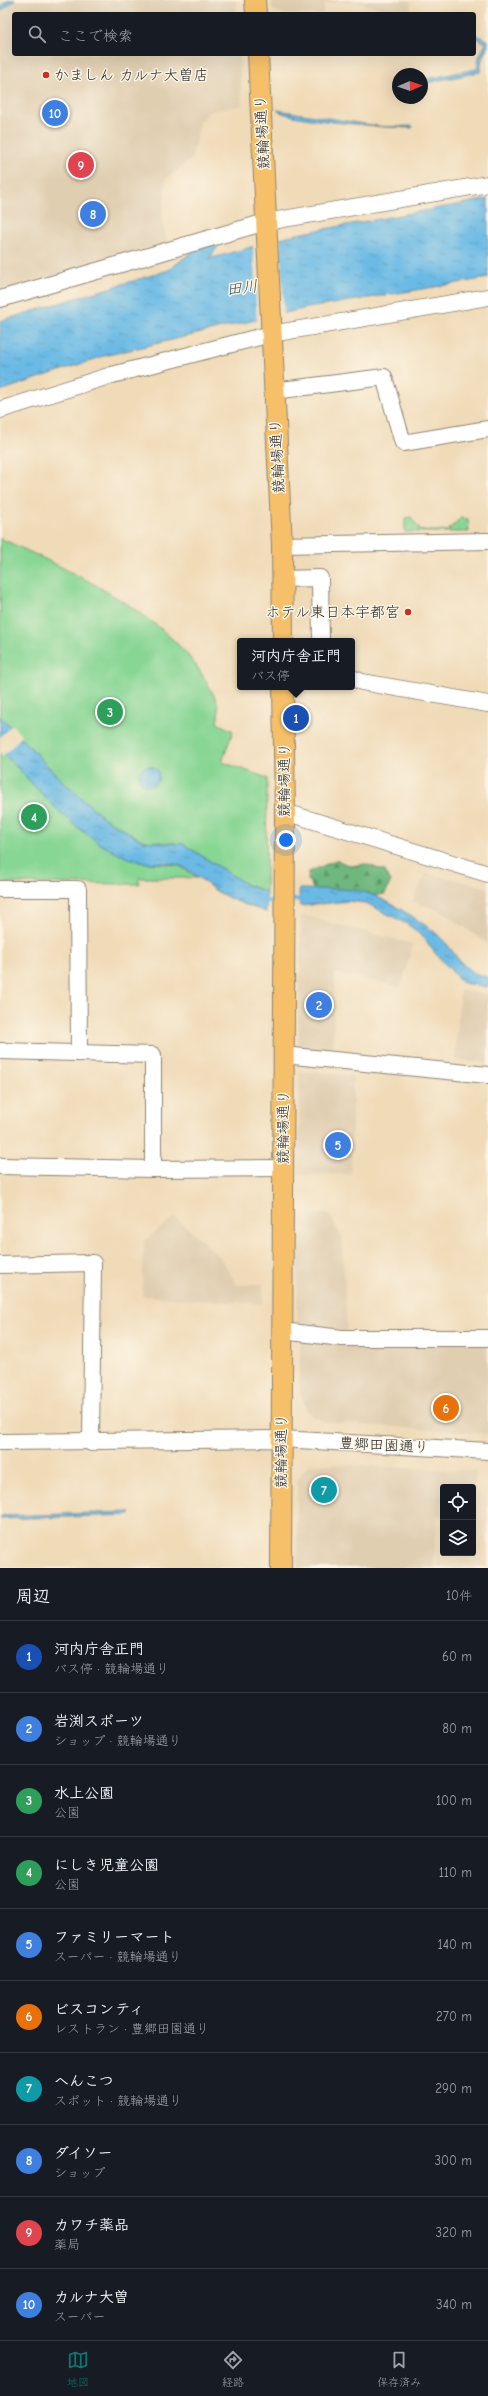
<!DOCTYPE html>
<html lang="ja">
<meta charset="utf-8">
<style>
:root{--surface:#171b24;--page:#242831;--text:#f1f3f6;--muted:#9ea1a6;--line:#363941;--accent:#0f766e}
body{margin:0;font-family:"Comic Neue","Klee One",sans-serif;background:var(--page);color:var(--text)}
.controls{position:absolute;right:12px;bottom:12px;display:grid;overflow:hidden;border-radius:4px;box-shadow:0 4px 16px #0002}
.controls button{width:36px;height:36px;display:grid;place-items:center;padding:0;border:0;border-bottom:1px solid var(--line);background:var(--surface);color:var(--text);font:20px sans-serif}
.compass{position:absolute;left:392px;top:68px;width:36px;height:36px;border-radius:50%;background:var(--surface);box-shadow:0 4px 16px #0002;rotate:88deg}
.you{position:absolute;left:286px;top:840px;width:14px;height:14px;margin:-10px;border:3px solid #fff;border-radius:50%;background:#1a73e8;box-shadow:0 0 0 6px #1a73e833}
.badge{display:grid;place-items:center;width:26px;height:26px;border-radius:50%;background:var(--accent);color:#fff;font-size:13px;font-weight:700}
.pin{position:absolute;translate:-50% -50%;border:2px solid #fff;box-shadow:0 1px 4px #0006}
.popup{position:absolute;left:237px;top:638px;width:118px;height:52px;box-sizing:border-box;display:grid;place-content:center;border-radius:4px;background:var(--surface);filter:drop-shadow(0 1px 3px #0005);font-size:13px;white-space:nowrap;color:var(--muted)}
.popup b{font-size:15px;color:var(--text)}
.popup::after{content:'';position:absolute;left:50%;top:100%;margin-left:-8px;border:8px solid transparent;border-top-color:var(--surface)}
.list{margin:0;padding:0;list-style:none}
h2{display:flex;justify-content:space-between;align-items:center;height:52px;margin:0;padding:0 16px;font-size:17px}
h2 small{font-size:13px;font-weight:400;color:var(--muted)}
.list li{display:grid;grid-template-columns:26px 1fr auto;gap:12px;align-items:center;box-sizing:border-box;height:72px;padding:0 16px;border-top:1px solid var(--line)}
.list b{display:block;font-size:15px;white-space:nowrap}
.list p{margin:0;font-size:13px;white-space:nowrap;color:var(--muted)}
.list em{font-size:13px;font-style:normal;color:var(--muted)}
.icon{flex:none;width:22px;height:22px;fill:none;stroke:currentColor;stroke-width:2;stroke-linecap:round;stroke-linejoin:round}
.map{position:relative;flex:none;width:488px;height:1568px;overflow:hidden}
.search{position:absolute;background:var(--surface);box-shadow:0 4px 16px #0002;left:12px;right:12px;top:12px;height:44px;display:flex;align-items:center;gap:10px;box-sizing:border-box;padding:0 14px;border-radius:4px;color:var(--muted);font-size:15px}
.sheet{height:772px;background:var(--surface)}
nav{display:flex;justify-content:space-around;align-items:center;box-sizing:border-box;height:56px;border-top:1px solid var(--line);background:var(--surface);font-size:11px;color:var(--muted)}
nav a{display:grid;justify-items:center;gap:2px}
nav .on{color:var(--accent)}
.map>svg:first-child{display:block}
</style>
<div class="map">
<svg width="488" height="1568" viewBox="0 0 488 1568">
<defs>
<pattern id="forest-firs" width="22" height="20" patternUnits="userSpaceOnUse"><rect width="22" height="20" fill="#6eb77e"/><path d="M5 1l3.5 6h-7zM16 11l3.5 6h-7z" fill="#5b9567"/></pattern>
<pattern id="garden-dots" width="8" height="8" patternUnits="userSpaceOnUse"><rect width="8" height="8" fill="#88d694"/><path d="M2 2h.1M6 6h.1" fill="none" stroke="#76b880" stroke-width="1.8" stroke-linecap="round"/></pattern>
<pattern id="water-ripples" width="26" height="14" patternUnits="userSpaceOnUse"><rect width="26" height="14" fill="#6abae5"/><path d="M2 4q2-2 4 0t4 0M15 11q2-2 4 0t4 0" fill="none" stroke="#5797ba"/></pattern>
</defs>
<rect width="100%" height="100%" fill="#fcf5e5"/>
<filter id="ink" filterUnits="userSpaceOnUse"><feTurbulence type="fractalNoise" baseFrequency=".025" numOctaves="2"/><feDisplacementMap in="SourceGraphic" scale="8" xChannelSelector="R" yChannelSelector="G"/><feConvolveMatrix kernelMatrix="1 2 1 2 8 2 1 2 1" color-interpolation-filters="sRGB"/></filter>
<filter id="wash" filterUnits="userSpaceOnUse"><feTurbulence type="fractalNoise" baseFrequency=".012" numOctaves="4" result="noise"/><feDisplacementMap in="SourceGraphic" scale="16" xChannelSelector="R" yChannelSelector="G"/><feGaussianBlur stdDeviation="0.9" result="paint"/><feColorMatrix in="noise" values="0 0 0 0 0 0 0 0 0 0 0 0 0 0 0 0 0 1.4 0 .05"/><feComposite in="paint" operator="in"/></filter>
<g filter="url(#wash)">
<rect width="100%" height="100%" fill="#f0dbb9"/>
<!-- built -->
<g fill="#e0ceb1">
<polygon points="16,0 236,0 237,14 14,14 14,54 239,54 242,105 209,112 200,122 192,158 166,179 162,221 167,242 0,292 0,13"/>
<polygon points="271,0 410,0 411,14 402,14 357,2 341,2 324,4 323,14 284,14 272,10"/>
<polygon points="426,873 488,888 488,944 441,911 412,902"/>
<polygon points="301,915 413,944 401,987 335,973 333,1054 298,1053"/>
<polygon points="460,990 488,995 488,1063 455,1060"/>
<polygon points="300,1071 353,1076 351,1174 298,1175"/>
<polygon points="298,1214 329,1214 342,1237 347,1332 297,1329"/>
<polygon points="175,1217 220,1257 237,1285 263,1284 263,1304 142,1296 144,1241"/>
<polygon points="301,1338 488,1342 488,1434 326,1422 314,1417 307,1411 301,1396 299,1379"/>
<polygon points="324,1464 476,1471 473,1511 473,1487 443,1487 443,1515 437,1515 433,1568 297,1568 297,1482 302,1471 310,1465"/>
</g>
<!-- forest -->
<polygon fill="url(#forest-firs)" stroke="#4c7154" points="336,860 351,866 365,864 385,871 391,881 385,894 369,896 314,890 308,880 309,872"/>
<!-- park -->
<g fill="#88d694" stroke="#5a8060">
<path d="M0 538C68 570 170 614 207 683 216 701 221 702 217 723L233 731 222 762 267 778 266 892 247 885 183 844 143 841 104 818 59 778 0 716Z"/>
<polygon points="0,750 50,801 139,862 178,865 198,878 139,878 139,884 0,883"/>
</g>
<!-- garden -->
<polygon fill="url(#garden-dots)" stroke="#5a8060" points="411,517 421,531 447,531 461,518 468,519 469,532 405,532 405,518"/>
<!-- water -->
<g fill="url(#water-ripples)" stroke="#4a7288">
<polygon points="8,0 15,0 0,12 0,7"/>
<polygon points="474,34 488,40 488,46 482,58 480,72 426,83 426,79 477,69 479,57 486,43 474,37"/>
<path d="M277 110 384 127 413 126 412 128C393 128 286 120 277 110Z"/>
<polygon points="488,199 488,278 302,309 104,356 0,391 0,321 169,270 194,250 221,242 209,259 297,234"/>
<path d="M0 716 59 778 104 818 143 841 183 844 247 885 266 892V912C250 906 233 901 218 892 205 884 193 870 178 865 166 861 151 865 138 861 84 847 38 788 0 750Z"/>
<circle cx="149" cy="776" r="10"/>
<path d="M299 889C317 890 337 888 355 890 378 893 420 920 438 935 456 951 461 973 488 977V987L463 983 435 953 422 935 407 924 366 903 349 901 300 906Z"/>
<polygon points="130,1512 130,1515 0,1519 0,1516"/>
</g>
<!-- pier -->
<g fill="#f0dbb9">
<polygon points="280,237 284,315 257,322 253,244"/>
<polygon points="12,725 22,736 3,756 0,752 0,737"/>
</g>
<g fill="none" stroke-linecap="round" stroke-linejoin="round">
<!-- stream -->
<g stroke="#6abae5" stroke-width="4.5">
<polyline points="289,900 306,899"/>
<polyline points="261,901 280,901"/>
</g>
</g>
</g>
<g filter="url(#ink)">
<g fill="none" stroke-linecap="round" stroke-linejoin="round">
<!-- minor casing -->
<g stroke="#8e8372" stroke-width="18">
<g id="minor">
<polyline points="0,299 266,222 488,184"/>
<polyline points="274,391 384,377 403,443 488,429"/>
<polyline points="0,410 112,375 271,334 488,297"/>
<polyline points="282,545 488,541"/>
<polyline points="282,579 320,578 321,641"/>
<polyline points="352,678 362,682 488,704"/>
<polyline points="285,812 488,874"/>
<polyline points="0,889 78,889 79,1052"/>
<polyline points="0,1051 153,1055 153,1169"/>
<polyline points="283,1055 488,1075"/>
<polyline points="0,1166 153,1169 283,1168"/>
<polyline points="0,1265 93,1263 91,1443"/>
<polyline points="282,1331 342,1338 488,1338"/>
<polyline points="0,1442 281,1439 488,1451"/>
</g>
</g>
<!-- major casing -->
<g stroke="#8e8372" stroke-width="22">
<g id="major">
<polyline points="255,0 256,14"/>
<polyline points="258,54 282,545 283,641"/>
<polyline points="281,1568 285,812 283,687"/>
</g>
</g>
<!-- minor -->
<use href="#minor" stroke="#fff" stroke-width="16"/>
<!-- major -->
<use href="#major" stroke="#f6c06b" stroke-width="20"/>
</g>
</g>
<!-- markers -->
<g fill="#c8321e" stroke="#fcf5e5" stroke-width="1.5">
<circle cx="46" cy="75" r="4"/>
<circle cx="408" cy="612" r="4"/>
</g>
<g text-anchor="middle" dominant-baseline="central" stroke-width="3" stroke-linejoin="round" paint-order="stroke">
<!-- poi labels -->
<g font-size="15" fill="#2b2b2b" stroke="#fcf5e5" text-anchor="start">
<text x="54" y="75">かましん カルナ大曽店</text>
<text x="400" y="612" text-anchor="end">ホテル東日本宇都宮</text>
</g>
<!-- street labels -->
<g font-size="15" fill="#2b2b2b" stroke="#fcf5e5">
<text transform="translate(262 132) rotate(-93)">競輪場通り</text>
<text transform="translate(277 456) rotate(-93)">競輪場通り</text>
<text transform="translate(284 780) rotate(-90)">競輪場通り</text>
<text transform="translate(283 1127) rotate(-90)">競輪場通り</text>
<text transform="translate(384 1445) rotate(3)">豊郷田園通り</text>
<text transform="translate(281 1451) rotate(-90)">競輪場通り</text>
</g>
<!-- water labels -->
<g font-size="16" font-style="italic" fill="#3e5663" stroke="#fcf5e5">
<text transform="translate(242 288) rotate(-7)">田川</text>
</g>
</g>
</svg>
<div class="controls">
<button><svg class="icon" aria-label="locate" viewBox="0 0 24 24"><circle cx="12" cy="12" r="6"/><path d="M12 2v4M12 18v4M2 12h4M18 12h4"/></svg></button>
<button><svg class="icon" aria-label="layers" viewBox="0 0 24 24"><path d="M12 4l9 5-9 5-9-5zM3 14l9 5 9-5"/></svg></button>
</div>
<svg class="compass" viewBox="-18 -18 36 36"><path d="M0-13l5 13h-10z" fill="#e53935"/><path d="M0 13l5-13h-10z" fill="#9ea1a6"/></svg>
<div class="you"></div>
<div class="pin badge" style="left:296px;top:718px;background:#1a4fb4">1</div>
<div class="popup"><b>河内庁舎正門</b>バス停</div>
<div class="pin badge" style="left:319px;top:1005px;background:#3f7fe0">2</div>
<div class="pin badge" style="left:110px;top:712px;background:#2e9e5b">3</div>
<div class="pin badge" style="left:34px;top:817px;background:#2e9e5b">4</div>
<div class="pin badge" style="left:338px;top:1145px;background:#3f7fe0">5</div>
<div class="pin badge" style="left:446px;top:1408px;background:#e8710a">6</div>
<div class="pin badge" style="left:324px;top:1490px;background:#0f9aa8">7</div>
<div class="pin badge" style="left:93px;top:214px;background:#3f7fe0">8</div>
<div class="pin badge" style="left:81px;top:165px;background:#e0444e">9</div>
<div class="pin badge" style="left:55px;top:113px;background:#3f7fe0">10</div>
<div class="search"><svg class="icon" aria-label="search" viewBox="0 0 24 24"><circle cx="10" cy="10" r="6"/><path d="M15 15l6 6"/></svg>ここで検索</div>
</div>
<section class="sheet">
<h2>周辺<small>10件</small></h2>
<ul class="list">
<li><span class="badge" style="background:#1a4fb4">1</span><div><b>河内庁舎正門</b><p>バス停 · 競輪場通り</p></div><em>60 m</em></li>
<li><span class="badge" style="background:#3f7fe0">2</span><div><b>岩渕スポーツ</b><p>ショップ · 競輪場通り</p></div><em>80 m</em></li>
<li><span class="badge" style="background:#2e9e5b">3</span><div><b>水上公園</b><p>公園</p></div><em>100 m</em></li>
<li><span class="badge" style="background:#2e9e5b">4</span><div><b>にしき児童公園</b><p>公園</p></div><em>110 m</em></li>
<li><span class="badge" style="background:#3f7fe0">5</span><div><b>ファミリーマート</b><p>スーパー · 競輪場通り</p></div><em>140 m</em></li>
<li><span class="badge" style="background:#e8710a">6</span><div><b>ビスコンティ</b><p>レストラン · 豊郷田園通り</p></div><em>270 m</em></li>
<li><span class="badge" style="background:#0f9aa8">7</span><div><b>へんこつ</b><p>スポット · 競輪場通り</p></div><em>290 m</em></li>
<li><span class="badge" style="background:#3f7fe0">8</span><div><b>ダイソー</b><p>ショップ</p></div><em>300 m</em></li>
<li><span class="badge" style="background:#e0444e">9</span><div><b>カワチ薬品</b><p>薬局</p></div><em>320 m</em></li>
<li><span class="badge" style="background:#3f7fe0">10</span><div><b>カルナ大曽</b><p>スーパー</p></div><em>340 m</em></li>
</ul>
</section>
<nav>
<a class="on"><svg class="icon" aria-label="map" viewBox="0 0 24 24"><path d="M3 6l6-2 6 2 6-2v14l-6 2-6-2-6 2zM9 4v14M15 6v14"/></svg>地図</a>
<a><svg class="icon" aria-label="directions" viewBox="0 0 24 24"><path d="M12 3l9 9-9 9-9-9zM9 14v-3h6M13 9l2 2-2 2"/></svg>経路</a>
<a><svg class="icon" aria-label="saved" viewBox="0 0 24 24"><path d="M7 4h10v16l-5-4-5 4z"/></svg>保存済み</a>
</nav>
